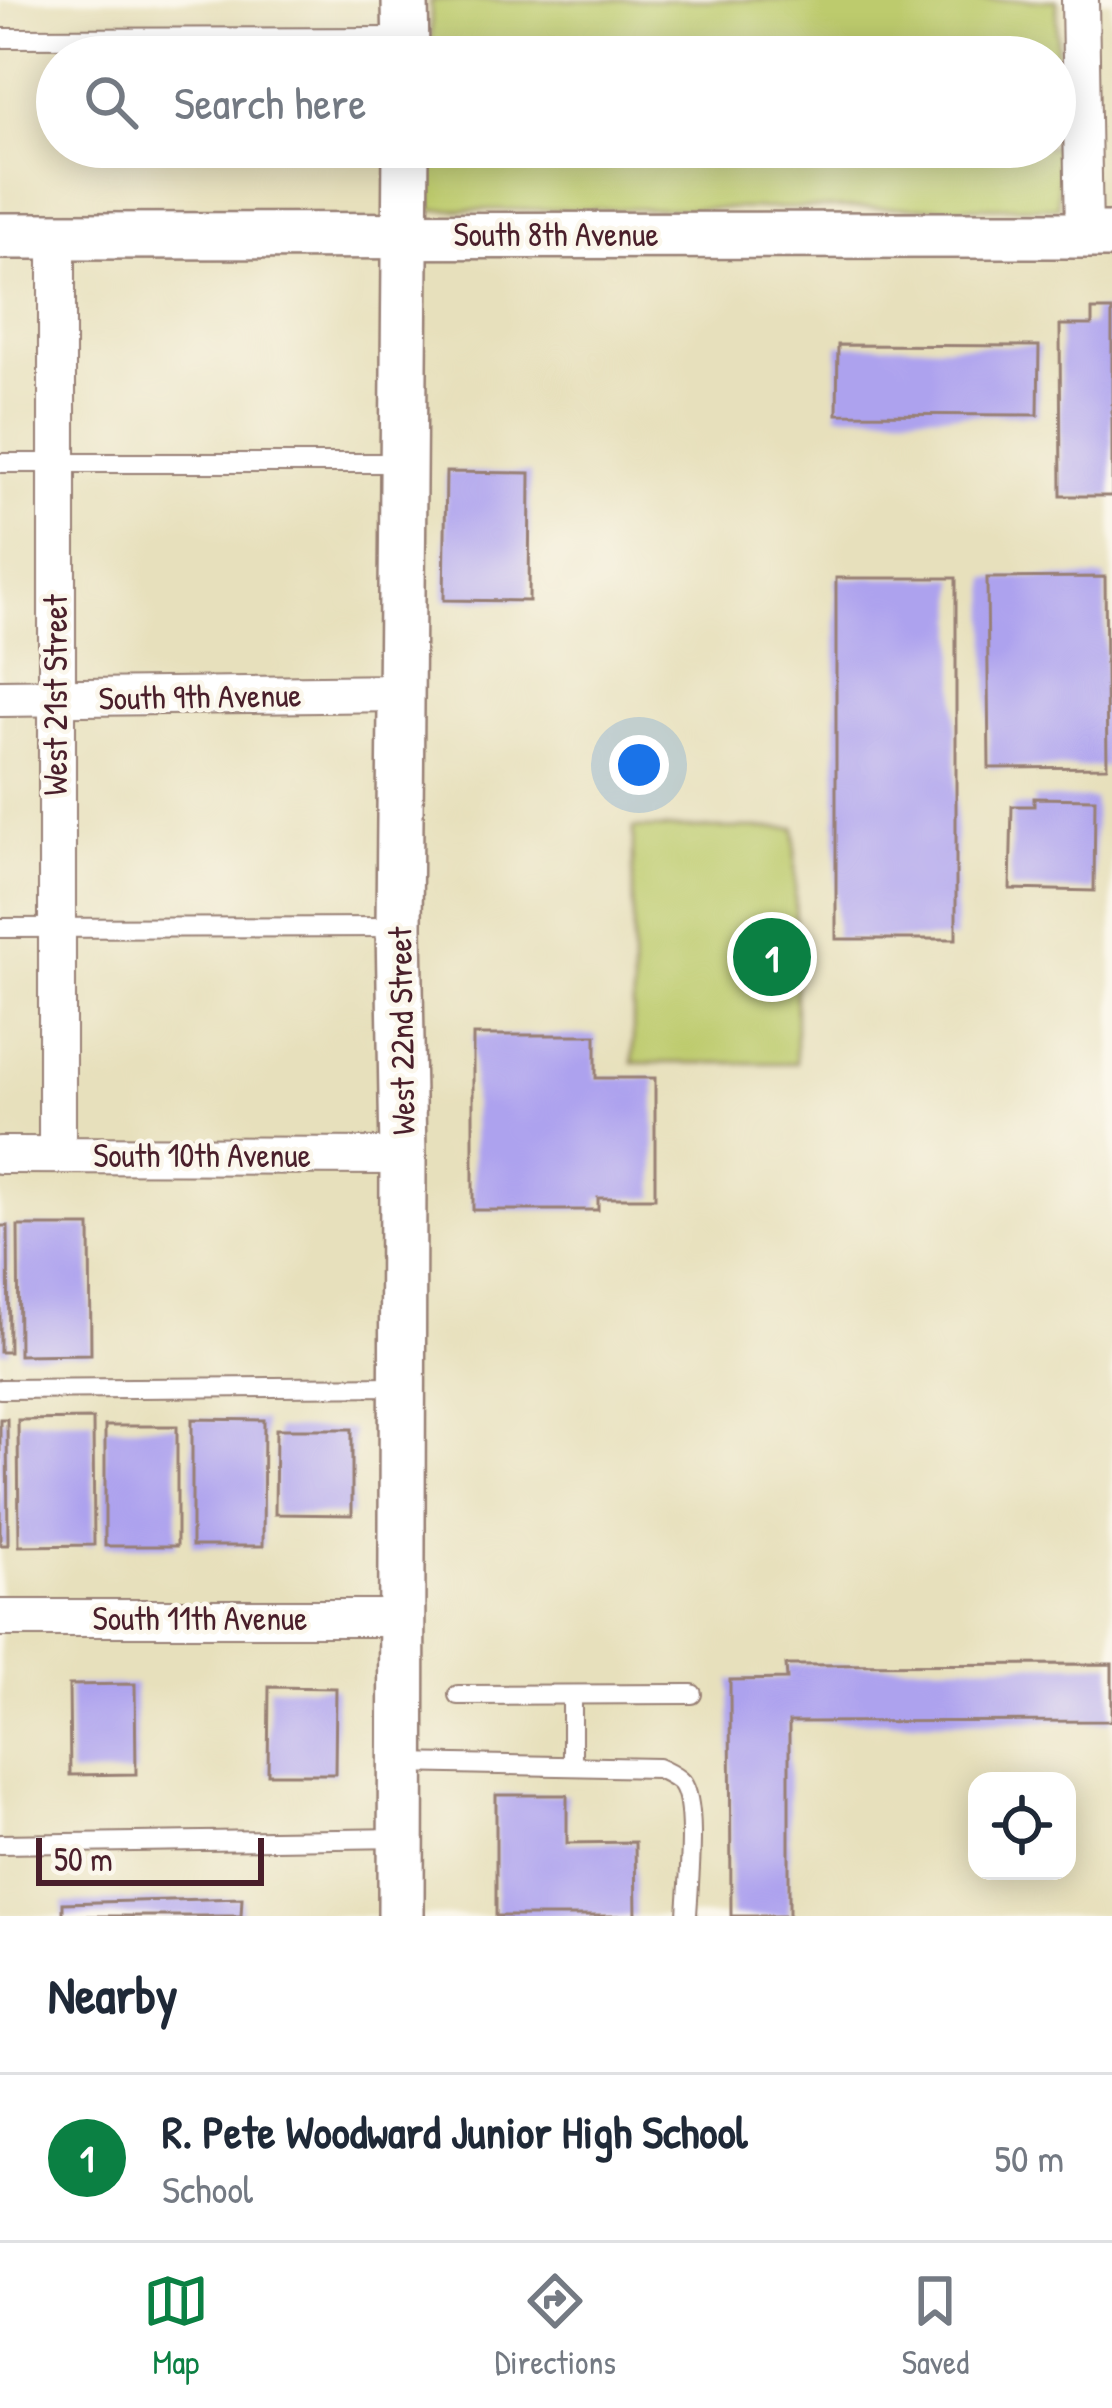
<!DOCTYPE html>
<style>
:root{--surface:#fff;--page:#f6f6f7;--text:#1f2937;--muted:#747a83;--line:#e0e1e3;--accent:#0b8043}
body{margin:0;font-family:"Patrick Hand",sans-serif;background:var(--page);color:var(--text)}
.controls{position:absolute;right:36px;bottom:36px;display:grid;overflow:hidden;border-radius:24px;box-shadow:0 6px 30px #0003}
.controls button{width:108px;height:108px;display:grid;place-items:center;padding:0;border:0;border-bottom:3px solid var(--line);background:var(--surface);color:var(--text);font:60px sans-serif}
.scale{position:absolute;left:36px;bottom:30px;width:228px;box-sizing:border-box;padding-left:12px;border:6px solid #4a1f2b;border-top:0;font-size:33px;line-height:42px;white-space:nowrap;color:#4a1f2b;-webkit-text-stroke:9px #fbf7ec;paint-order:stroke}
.you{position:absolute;left:639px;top:765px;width:42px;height:42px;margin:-30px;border:9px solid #fff;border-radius:50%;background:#1a73e8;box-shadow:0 0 0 18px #1a73e833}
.badge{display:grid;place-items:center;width:78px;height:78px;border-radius:50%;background:var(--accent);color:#fff;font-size:39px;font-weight:700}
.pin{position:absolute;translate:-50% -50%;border:6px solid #fff;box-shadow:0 3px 12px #0006}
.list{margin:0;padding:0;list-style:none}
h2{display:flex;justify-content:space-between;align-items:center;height:156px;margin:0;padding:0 48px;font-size:51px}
h2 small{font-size:39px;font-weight:400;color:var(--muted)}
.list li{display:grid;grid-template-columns:78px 1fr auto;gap:36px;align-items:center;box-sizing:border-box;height:168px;padding:0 48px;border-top:3px solid var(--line)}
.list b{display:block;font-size:45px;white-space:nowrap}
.list p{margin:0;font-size:39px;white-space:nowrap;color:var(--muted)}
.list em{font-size:39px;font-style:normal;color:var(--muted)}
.icon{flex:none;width:66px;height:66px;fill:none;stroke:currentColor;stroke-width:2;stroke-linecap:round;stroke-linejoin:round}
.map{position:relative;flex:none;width:1112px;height:1916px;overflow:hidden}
.search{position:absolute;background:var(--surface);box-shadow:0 6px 30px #0003;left:36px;right:36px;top:36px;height:132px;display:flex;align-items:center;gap:30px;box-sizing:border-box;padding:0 42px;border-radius:66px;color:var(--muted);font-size:45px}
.sheet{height:324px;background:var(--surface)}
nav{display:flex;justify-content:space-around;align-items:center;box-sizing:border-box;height:168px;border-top:3px solid var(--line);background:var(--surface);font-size:33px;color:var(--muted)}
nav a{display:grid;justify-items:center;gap:6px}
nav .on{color:var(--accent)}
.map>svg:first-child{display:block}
</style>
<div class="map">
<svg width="1112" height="1916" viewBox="0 0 1112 1916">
<rect width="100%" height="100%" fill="#fbf7ec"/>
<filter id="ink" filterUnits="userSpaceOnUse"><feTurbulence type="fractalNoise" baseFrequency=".00833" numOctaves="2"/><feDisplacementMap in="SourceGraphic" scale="24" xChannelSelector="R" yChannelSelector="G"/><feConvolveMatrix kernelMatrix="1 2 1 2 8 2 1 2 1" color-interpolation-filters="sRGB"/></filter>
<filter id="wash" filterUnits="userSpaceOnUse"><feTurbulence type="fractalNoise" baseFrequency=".004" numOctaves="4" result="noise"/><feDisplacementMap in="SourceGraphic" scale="48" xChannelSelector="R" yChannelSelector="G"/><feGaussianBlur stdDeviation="2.7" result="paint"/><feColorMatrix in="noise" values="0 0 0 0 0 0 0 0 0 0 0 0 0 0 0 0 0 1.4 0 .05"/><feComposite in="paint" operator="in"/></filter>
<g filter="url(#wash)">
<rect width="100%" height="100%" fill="#e7e0bc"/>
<!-- green -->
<g fill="#bdcb6d" stroke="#84754c" stroke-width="3">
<polygon points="431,0 1057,0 1058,207 431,210 431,147 1055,147 1055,57 431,57"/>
<polygon points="633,828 795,828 796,1063 633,1063"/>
</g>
<g id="blocks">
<!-- building -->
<g fill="#ada2ee">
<polygon points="1092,310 1112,310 1112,496 1061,496 1060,325 1092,325"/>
<polygon points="838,345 1039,346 1038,415 837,414"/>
<polygon points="446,472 530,473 529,601 444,600"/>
<polygon points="1105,577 1107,767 989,768 987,578"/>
<rect x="836" y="578" width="120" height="361"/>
<polygon points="1034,798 1095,799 1094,891 1010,889 1012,806 1034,806"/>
<polygon points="473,1035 596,1035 596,1078 655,1078 655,1198 598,1198 598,1210 473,1210"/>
<polygon points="0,1226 8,1226 9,1352 0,1352"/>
<polygon points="18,1226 90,1226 91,1354 19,1355"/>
<polygon points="0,1419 7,1419 8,1545 0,1545"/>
<polygon points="93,1419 94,1545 19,1546 18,1420"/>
<polygon points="192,1419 264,1420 263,1546 192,1546"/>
<rect x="105" y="1426" width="72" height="120"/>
<polygon points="276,1429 352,1429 352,1515 275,1514"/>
<polygon points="1112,1664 1112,1721 789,1722 789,1916 731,1916 730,1680 787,1679 786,1665"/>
<polygon points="135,1684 136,1774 70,1775 69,1685"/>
<polygon points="269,1687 336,1688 335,1774 268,1774"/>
<polygon points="496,1795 567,1795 567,1843 635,1842 636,1916 496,1916"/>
<polygon points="242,1898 241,1916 63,1916 63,1903"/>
</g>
</g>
</g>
<g filter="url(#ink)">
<use href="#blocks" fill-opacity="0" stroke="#988074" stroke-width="3"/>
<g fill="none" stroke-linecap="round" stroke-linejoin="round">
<!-- service casing -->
<g stroke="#988074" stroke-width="22">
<g id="service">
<polyline points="0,38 406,37"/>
<polyline points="0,463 400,463"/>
<polyline points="0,928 399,927"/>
<polyline points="0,1389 402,1386"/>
<polyline points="458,1695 692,1694"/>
<polyline points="572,1695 572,1765"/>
<path d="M401 1763 658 1768C666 1772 676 1776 682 1783 698 1804 688 1888 687 1916"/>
<polyline points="0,1844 401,1838"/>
</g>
</g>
<!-- minor casing -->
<g stroke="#988074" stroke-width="40">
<g id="minor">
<polyline points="1080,0 1084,235"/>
<polyline points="57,235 57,1155"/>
<polyline points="0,698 401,693"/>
<polyline points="0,1155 403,1156"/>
<polyline points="0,1618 400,1618"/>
</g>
</g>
<!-- tertiary casing -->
<g stroke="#988074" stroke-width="50">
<g id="tertiary">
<polyline points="405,0 406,57"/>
<polyline points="0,236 1112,235"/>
<polyline points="401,1916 403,1156 399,927 406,147"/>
</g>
</g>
<!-- service -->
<use href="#service" stroke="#fff" stroke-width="18"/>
<!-- minor -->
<use href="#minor" stroke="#fff" stroke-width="36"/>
<!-- tertiary -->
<use href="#tertiary" stroke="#fff" stroke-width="45"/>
</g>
</g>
<g text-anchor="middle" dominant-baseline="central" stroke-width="9" stroke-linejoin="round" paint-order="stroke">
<!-- street labels -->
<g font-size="33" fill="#4a1f2b" stroke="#fbf7ec">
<text x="556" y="234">South 8th Avenue</text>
<text transform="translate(55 695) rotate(-90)">West 21st Street</text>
<text transform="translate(200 696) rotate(-1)">South 9th Avenue</text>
<text transform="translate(401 1031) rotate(-91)">West 22nd Street</text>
<text x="202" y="1155">South 10th Avenue</text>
<text x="200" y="1618">South 11th Avenue</text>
</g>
</g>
</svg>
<div class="controls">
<button><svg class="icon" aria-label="locate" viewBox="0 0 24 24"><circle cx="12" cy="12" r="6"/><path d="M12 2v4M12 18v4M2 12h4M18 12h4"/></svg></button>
</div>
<div class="scale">50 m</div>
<div class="you"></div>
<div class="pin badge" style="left:772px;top:957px">1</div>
<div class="search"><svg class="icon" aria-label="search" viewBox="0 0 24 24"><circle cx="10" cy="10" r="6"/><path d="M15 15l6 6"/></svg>Search here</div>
</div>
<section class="sheet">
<h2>Nearby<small></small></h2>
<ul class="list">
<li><span class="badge">1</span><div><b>R. Pete Woodward Junior High School</b><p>School</p></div><em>50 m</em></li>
</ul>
</section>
<nav>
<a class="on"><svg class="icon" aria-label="map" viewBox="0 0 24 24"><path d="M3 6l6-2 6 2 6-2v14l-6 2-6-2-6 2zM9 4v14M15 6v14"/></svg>Map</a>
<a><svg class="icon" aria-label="directions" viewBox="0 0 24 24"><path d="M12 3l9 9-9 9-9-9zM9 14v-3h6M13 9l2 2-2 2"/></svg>Directions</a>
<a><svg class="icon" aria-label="saved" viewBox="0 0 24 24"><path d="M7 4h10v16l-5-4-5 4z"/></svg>Saved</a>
</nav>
